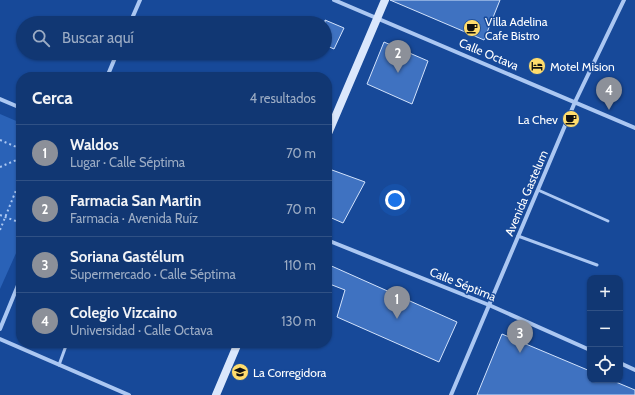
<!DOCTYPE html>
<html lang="es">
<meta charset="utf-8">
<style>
:root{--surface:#113773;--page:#1a3f78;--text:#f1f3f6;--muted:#9cacc4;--line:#305185;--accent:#8c9099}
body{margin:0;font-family:Cabin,sans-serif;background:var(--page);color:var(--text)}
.controls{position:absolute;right:12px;bottom:12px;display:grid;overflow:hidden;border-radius:8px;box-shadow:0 1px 3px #0004}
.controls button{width:36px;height:36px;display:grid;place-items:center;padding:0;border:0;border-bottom:1px solid var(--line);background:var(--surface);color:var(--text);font:20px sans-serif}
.you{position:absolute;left:395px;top:200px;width:14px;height:14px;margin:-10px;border:3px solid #fff;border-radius:50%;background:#1a73e8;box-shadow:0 0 0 6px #1a73e833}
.badge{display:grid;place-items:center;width:26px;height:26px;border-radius:50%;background:var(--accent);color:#fff;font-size:13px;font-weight:700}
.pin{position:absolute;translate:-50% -33px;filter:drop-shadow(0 1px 2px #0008)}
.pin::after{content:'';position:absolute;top:21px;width:14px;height:12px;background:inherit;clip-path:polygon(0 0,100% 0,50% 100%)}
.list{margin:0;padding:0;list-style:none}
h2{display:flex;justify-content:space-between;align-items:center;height:52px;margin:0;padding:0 16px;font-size:17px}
h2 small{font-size:13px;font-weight:400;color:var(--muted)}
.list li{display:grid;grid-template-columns:26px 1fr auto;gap:12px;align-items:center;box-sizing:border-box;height:56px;padding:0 16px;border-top:1px solid var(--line)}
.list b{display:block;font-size:15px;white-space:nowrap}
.list p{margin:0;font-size:13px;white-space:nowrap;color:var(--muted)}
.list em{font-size:13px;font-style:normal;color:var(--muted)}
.icon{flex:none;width:22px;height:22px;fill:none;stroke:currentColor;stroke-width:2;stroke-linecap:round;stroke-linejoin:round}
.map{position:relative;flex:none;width:635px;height:395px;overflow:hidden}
.search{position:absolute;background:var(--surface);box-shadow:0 1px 3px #0004;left:16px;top:16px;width:316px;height:44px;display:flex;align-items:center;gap:10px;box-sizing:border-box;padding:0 14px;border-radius:22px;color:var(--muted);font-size:15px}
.panel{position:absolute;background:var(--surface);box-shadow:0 1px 3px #0004;left:16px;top:72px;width:316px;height:276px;border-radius:16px}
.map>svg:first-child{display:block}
</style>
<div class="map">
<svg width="635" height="395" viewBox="0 0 635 395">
<rect width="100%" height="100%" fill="#174999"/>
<!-- green -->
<polygon fill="#2a62b7" points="0,114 21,123 21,242 0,289"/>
<!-- building -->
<g fill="#3f72c1" stroke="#d3e3fc">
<polygon points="390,0 500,0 484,40"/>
<polygon points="325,20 344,28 334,49 325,45"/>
<polygon points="384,42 428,61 412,104 367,84"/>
<polygon points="332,170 365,182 343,223 327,216 327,179"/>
<polygon points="327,264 457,322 439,362 337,317 345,290 327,283"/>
<polygon points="502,334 590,371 590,380 611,380 635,390 635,395 477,395"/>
</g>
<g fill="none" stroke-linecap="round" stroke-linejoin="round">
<!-- path -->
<g stroke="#abc7f2" stroke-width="2" stroke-dasharray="2 3" stroke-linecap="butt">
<polyline points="0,140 21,149"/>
<polyline points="0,167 21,158"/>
<polyline points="0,215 21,223"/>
<polyline points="0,230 21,178"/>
</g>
<!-- lane -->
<g stroke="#abc7f2" stroke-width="3">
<polyline points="538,190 608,221"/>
<polyline points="518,236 597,265"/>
<polyline points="59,365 67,343"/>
</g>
<!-- street -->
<g stroke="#abc7f2" stroke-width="4">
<polyline points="334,0 635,128"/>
<polyline points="130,23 140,0"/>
<polyline points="107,77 117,53"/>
<polyline points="0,99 21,108"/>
<polyline points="327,240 489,305 590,350"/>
<polyline points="0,329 21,278"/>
<polyline points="0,339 129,395"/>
<polyline points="620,363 635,370"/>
<polyline points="451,395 575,102 624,0"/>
</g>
<!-- secondary -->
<g stroke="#dae7fc" stroke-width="8">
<polyline points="327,136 385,0"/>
<polyline points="216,395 238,343"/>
</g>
</g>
<!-- icons -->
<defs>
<g id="cafe-disc" transform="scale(0.9)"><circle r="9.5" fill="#ffdc6c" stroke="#174999"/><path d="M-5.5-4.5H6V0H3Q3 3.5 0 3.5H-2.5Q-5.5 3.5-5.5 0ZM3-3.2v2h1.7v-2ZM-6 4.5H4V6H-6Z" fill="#111"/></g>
<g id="hotel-disc" transform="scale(0.9)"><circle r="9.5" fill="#ffdc6c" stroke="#174999"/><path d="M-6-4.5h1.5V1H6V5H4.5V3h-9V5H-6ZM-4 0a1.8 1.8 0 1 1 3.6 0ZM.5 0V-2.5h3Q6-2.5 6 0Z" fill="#111"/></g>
<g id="school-disc" transform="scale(0.9)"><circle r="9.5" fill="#ffdc6c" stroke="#174999"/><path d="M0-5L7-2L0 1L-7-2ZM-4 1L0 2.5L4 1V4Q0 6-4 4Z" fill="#111"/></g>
</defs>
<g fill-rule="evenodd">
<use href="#cafe-disc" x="472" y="28"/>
<use href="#hotel-disc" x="537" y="66"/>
<use href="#cafe-disc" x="571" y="119"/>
<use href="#school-disc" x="240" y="372"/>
</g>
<g text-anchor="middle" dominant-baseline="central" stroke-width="3" stroke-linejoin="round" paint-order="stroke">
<!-- poi labels -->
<g font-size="12" fill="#fff" stroke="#174999" text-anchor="start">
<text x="485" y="21">Villa Adelina<tspan x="485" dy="14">Cafe Bistro</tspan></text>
<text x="550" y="66">Motel Mision</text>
<text x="558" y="119" text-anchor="end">La Chev</text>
<text x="253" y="372">La Corregidora</text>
</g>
<!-- street labels -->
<g font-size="12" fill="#fff" stroke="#174999">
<text transform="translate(489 54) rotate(23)">Calle Octava</text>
<text transform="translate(526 193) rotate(-67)">Avenida Gastelum</text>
<text transform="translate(463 284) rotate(22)">Calle Séptima</text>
</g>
</g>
</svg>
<div class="controls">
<button>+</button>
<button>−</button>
<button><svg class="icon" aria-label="locate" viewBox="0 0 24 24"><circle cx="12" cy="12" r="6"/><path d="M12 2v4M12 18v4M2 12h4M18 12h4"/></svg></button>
</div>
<div class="you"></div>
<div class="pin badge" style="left:397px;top:319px">1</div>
<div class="pin badge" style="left:398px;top:73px">2</div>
<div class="pin badge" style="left:520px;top:353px">3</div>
<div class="pin badge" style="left:609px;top:110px">4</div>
<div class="search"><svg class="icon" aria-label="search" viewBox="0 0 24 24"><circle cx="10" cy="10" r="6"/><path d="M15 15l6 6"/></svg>Buscar aquí</div>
<section class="panel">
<h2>Cerca<small>4 resultados</small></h2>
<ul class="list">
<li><span class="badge">1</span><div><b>Waldos</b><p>Lugar · Calle Séptima</p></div><em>70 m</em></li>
<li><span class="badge">2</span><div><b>Farmacia San Martin</b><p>Farmacia · Avenida Ruíz</p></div><em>70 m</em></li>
<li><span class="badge">3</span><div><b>Soriana Gastélum</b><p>Supermercado · Calle Séptima</p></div><em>110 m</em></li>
<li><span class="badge">4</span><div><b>Colegio Vizcaino</b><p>Universidad · Calle Octava</p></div><em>130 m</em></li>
</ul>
</section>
</div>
